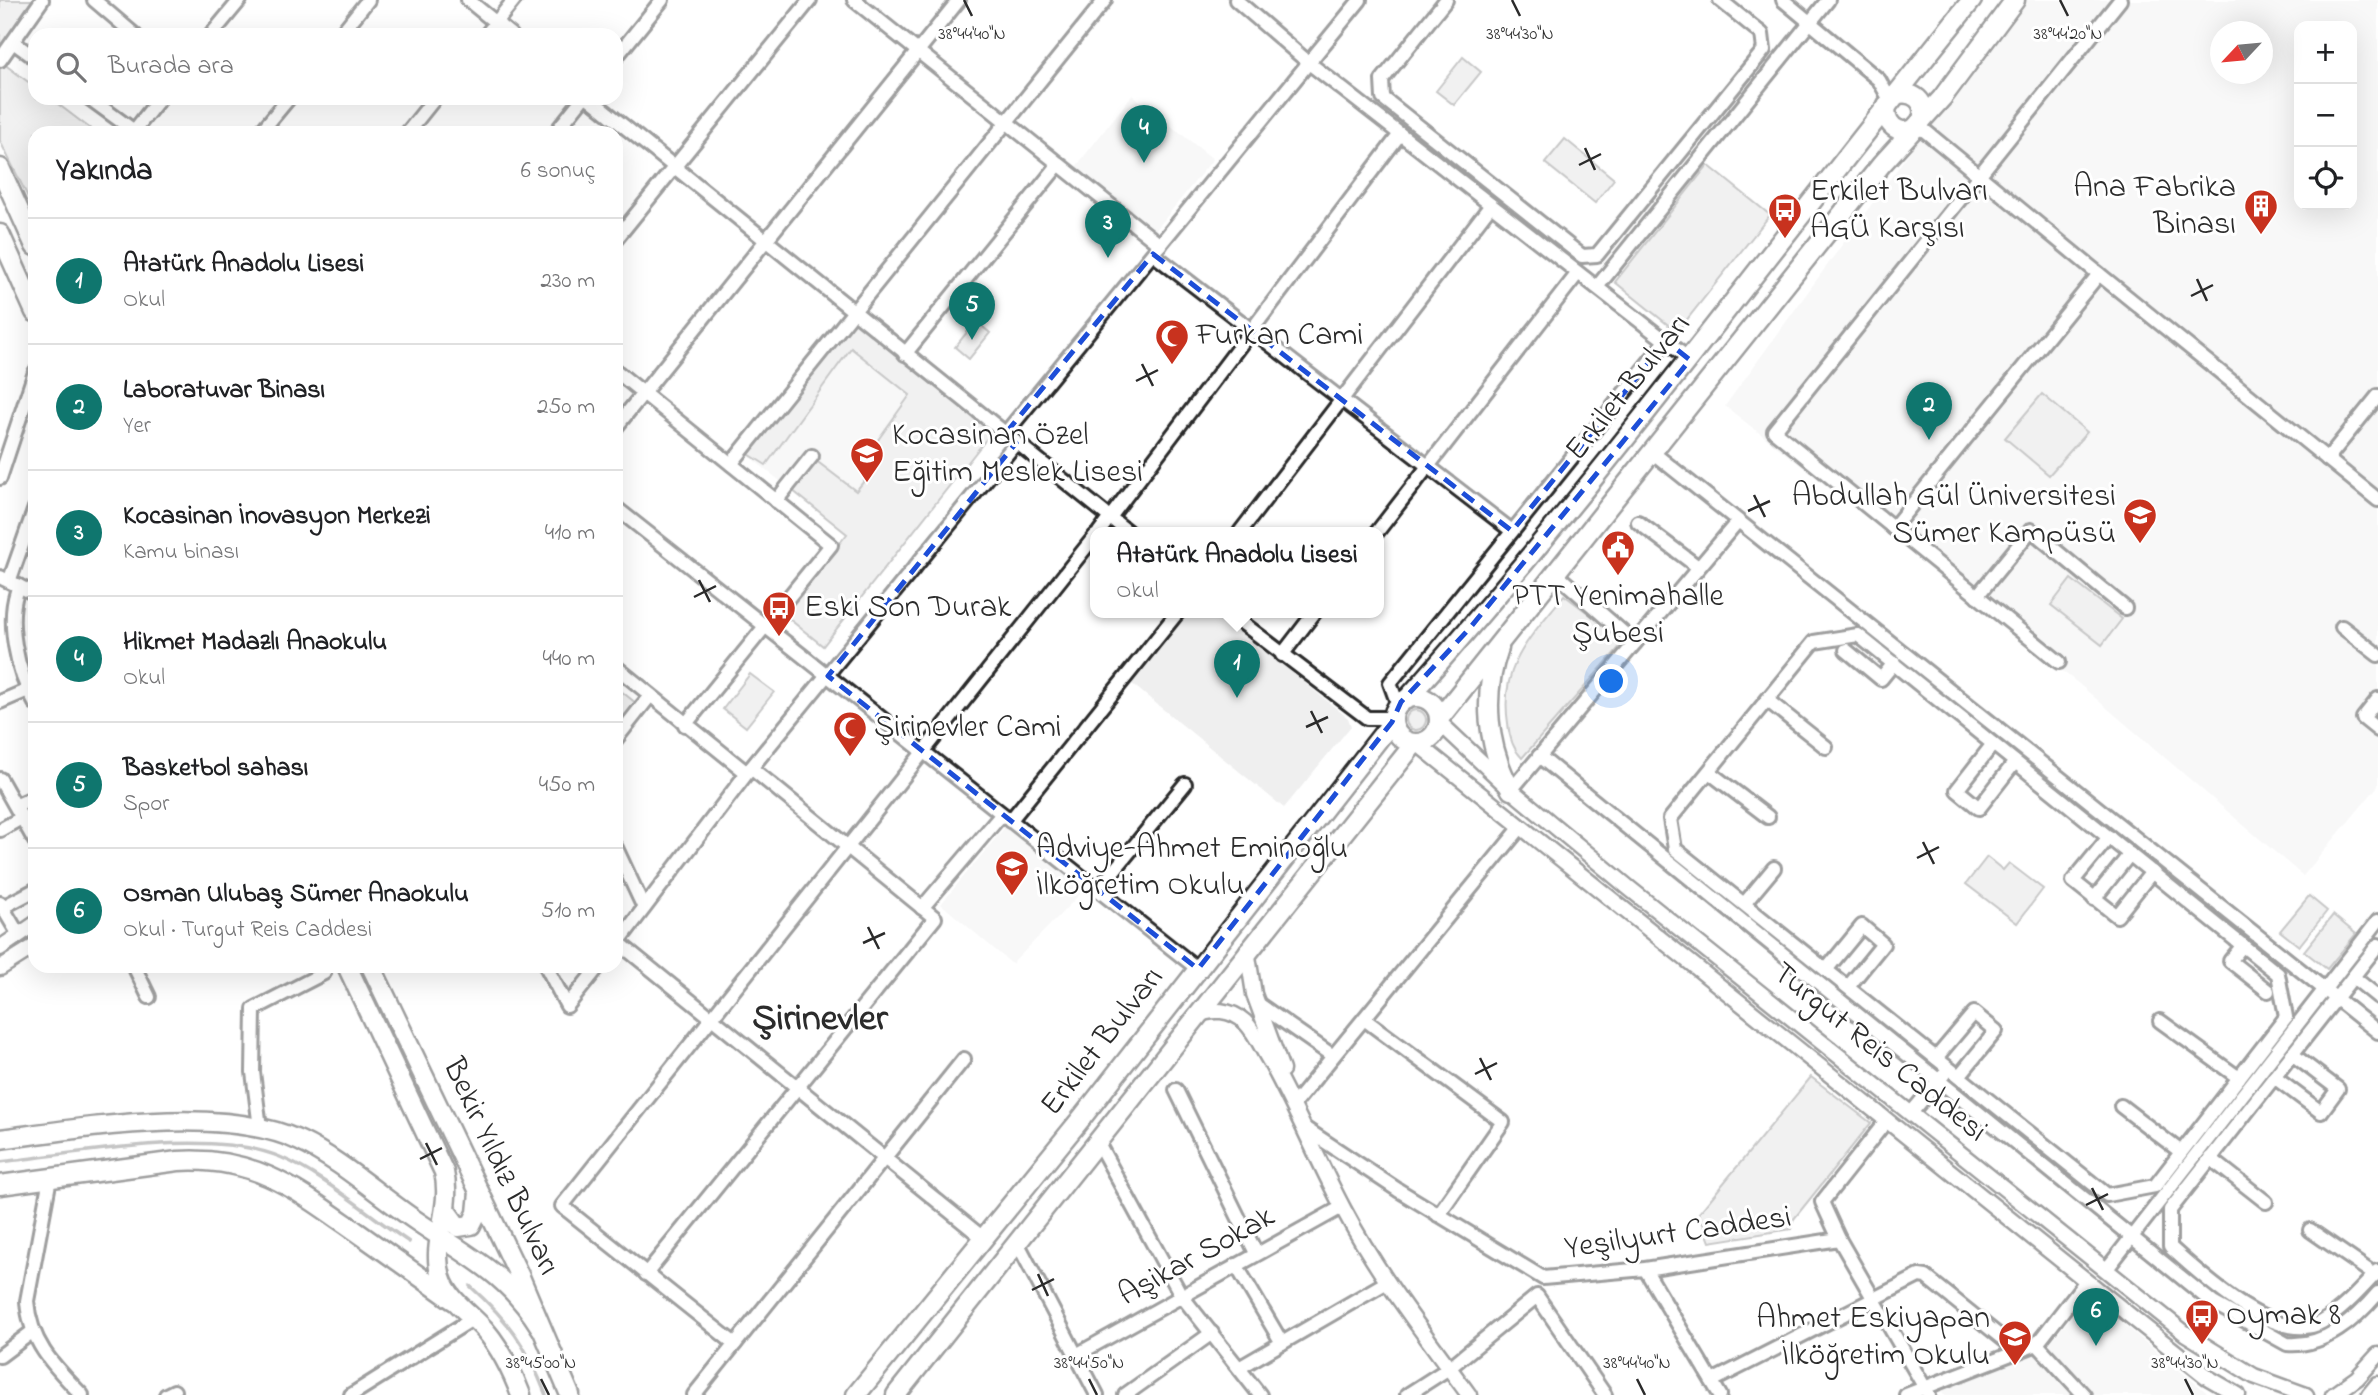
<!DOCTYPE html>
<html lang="tr">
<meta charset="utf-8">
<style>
:root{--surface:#fff;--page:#f6f6f6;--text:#202124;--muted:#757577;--line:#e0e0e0;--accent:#0f766e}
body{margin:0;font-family:"Indie Flower",sans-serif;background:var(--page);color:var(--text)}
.controls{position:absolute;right:21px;top:21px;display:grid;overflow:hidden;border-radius:14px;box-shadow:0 7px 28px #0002}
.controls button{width:63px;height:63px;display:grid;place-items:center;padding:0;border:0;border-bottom:2px solid var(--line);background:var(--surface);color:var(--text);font:35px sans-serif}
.compass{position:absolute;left:2210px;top:21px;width:63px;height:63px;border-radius:50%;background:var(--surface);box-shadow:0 7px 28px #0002;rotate:244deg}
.you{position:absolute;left:1612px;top:682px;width:24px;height:24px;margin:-18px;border:5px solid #fff;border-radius:50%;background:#1a73e8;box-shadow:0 0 0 10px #1a73e833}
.badge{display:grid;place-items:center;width:46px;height:46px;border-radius:50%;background:var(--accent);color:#fff;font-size:23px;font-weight:700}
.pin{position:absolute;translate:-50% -58px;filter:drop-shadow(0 2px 4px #0008)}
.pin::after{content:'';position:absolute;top:37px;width:24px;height:21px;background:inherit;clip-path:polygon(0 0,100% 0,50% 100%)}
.popup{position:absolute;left:1090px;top:527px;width:294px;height:91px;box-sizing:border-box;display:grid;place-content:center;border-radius:14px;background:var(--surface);filter:drop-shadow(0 2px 5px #0005);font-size:23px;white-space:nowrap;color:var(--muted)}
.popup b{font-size:26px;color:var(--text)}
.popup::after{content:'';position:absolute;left:50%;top:100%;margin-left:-14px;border:14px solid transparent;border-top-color:var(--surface)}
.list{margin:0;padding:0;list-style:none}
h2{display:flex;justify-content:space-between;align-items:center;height:91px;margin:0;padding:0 28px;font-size:30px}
h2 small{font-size:23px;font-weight:400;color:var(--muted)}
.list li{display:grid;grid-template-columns:46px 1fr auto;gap:21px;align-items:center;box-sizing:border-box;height:126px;padding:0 28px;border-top:2px solid var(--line)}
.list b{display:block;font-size:26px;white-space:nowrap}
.list p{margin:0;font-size:23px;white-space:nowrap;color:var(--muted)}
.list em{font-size:23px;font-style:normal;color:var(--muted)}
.icon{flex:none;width:38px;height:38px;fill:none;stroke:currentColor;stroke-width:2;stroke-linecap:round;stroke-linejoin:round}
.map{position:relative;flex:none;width:2378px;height:1395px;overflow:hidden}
.search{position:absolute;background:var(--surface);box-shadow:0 7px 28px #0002;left:28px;top:28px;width:595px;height:77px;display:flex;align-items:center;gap:18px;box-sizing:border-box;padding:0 24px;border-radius:21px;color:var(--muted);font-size:26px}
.panel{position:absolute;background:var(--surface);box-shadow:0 7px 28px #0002;left:28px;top:126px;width:595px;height:847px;border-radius:21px}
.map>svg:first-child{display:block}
</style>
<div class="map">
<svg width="2378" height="1395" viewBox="0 0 2378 1395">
<rect width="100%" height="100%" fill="#fff"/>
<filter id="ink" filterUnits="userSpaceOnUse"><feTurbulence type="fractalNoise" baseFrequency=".0143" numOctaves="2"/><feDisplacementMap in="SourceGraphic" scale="14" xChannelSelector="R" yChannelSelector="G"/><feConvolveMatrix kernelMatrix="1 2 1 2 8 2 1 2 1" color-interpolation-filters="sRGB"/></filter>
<g filter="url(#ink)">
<!-- built -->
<g fill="#efefef" fill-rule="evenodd">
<path d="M2020 0H2378V786L2303 876 2079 684 1725 406ZM2299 26H2352V205H2299ZM2220 32H2262V74H2220Z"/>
<polygon points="1132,95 1213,159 1155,231 1075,168"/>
<polygon points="854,316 995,428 823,646 783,614 847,534 746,454"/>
<polygon points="1180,612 1218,612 1348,718 1351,726 1284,808 1126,679"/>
<polygon points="1005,827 1084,890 1012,964 941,904"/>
<polygon points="2089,1295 2146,1343 2210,1395 2089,1395 2046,1348"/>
<polygon points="2033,1353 2071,1395 1944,1395 1937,1381"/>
</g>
<!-- green -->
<g fill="#e0e0e0" stroke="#868686" stroke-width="2">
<polygon points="0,0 32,0 0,46"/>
<polygon points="1463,57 1481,72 1454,105 1436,91"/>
<polygon points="0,61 35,87 35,98 50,98 96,133 35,133 35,211 0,141"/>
<polygon points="1565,139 1614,179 1595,203 1545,163"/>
<polygon points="1708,165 1770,215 1677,332 1615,282"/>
<polygon points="854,316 995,428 823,646 783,614 847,534 792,490 815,460 856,491 881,460 870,451 910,395 851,348 766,465 747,453"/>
<polygon points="976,321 990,333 969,359 955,347"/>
<polygon points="2042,394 2087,432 2049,475 2005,438"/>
<polygon points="2071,579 2122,619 2102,645 2051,605"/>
<path d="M1564 595 1625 641 1522 758C1513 749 1509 735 1508 723 1499 665 1531 637 1564 595Z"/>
<polygon points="750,674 774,692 746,727 723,709"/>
<polygon points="616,687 637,704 616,731"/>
<circle cx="1416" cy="720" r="10"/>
<polygon points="1987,857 2003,870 2009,863 2043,889 2017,923 1966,884"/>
<polygon points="2309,896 2327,911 2299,946 2280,931"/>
<polygon points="2333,915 2356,934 2327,969 2304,951"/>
<polygon points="1811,1077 1871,1123 1793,1220 1791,1229 1710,1242 1699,1213"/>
</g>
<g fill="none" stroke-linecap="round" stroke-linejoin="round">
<!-- stream -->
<g stroke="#7e7e7e" stroke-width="3.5">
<path d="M0 1162C77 1154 209 1127 280 1157 322 1174 370 1216 409 1242"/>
<path d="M470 1286C509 1321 527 1346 546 1395"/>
</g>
<!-- minor casing -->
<g stroke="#2b2b2b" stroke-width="18">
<g id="minor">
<polyline points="94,0 135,35"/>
<polyline points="468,0 511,35"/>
<polyline points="854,0 1160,245"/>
<polyline points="1236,0 1309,63 1690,360"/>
<polyline points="1446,0 1382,80 1383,98 1582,256 1597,255 1764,50 1762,34 1720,0"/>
<polyline points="1783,0 1879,80 1890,100"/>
<polyline points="211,35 240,0"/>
<polyline points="340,35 368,0"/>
<polyline points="486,35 514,0"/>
<polyline points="13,42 35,58"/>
<polyline points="616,57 662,0"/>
<polyline points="0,60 42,0"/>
<polyline points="89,98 137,133"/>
<polyline points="589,98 1128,532"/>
<polyline points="134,131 160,98"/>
<polyline points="260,133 289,98"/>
<polyline points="407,133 435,98"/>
<polyline points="555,133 583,98"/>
<polyline points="616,239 810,0"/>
<polyline points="1153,254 1512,531"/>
<polyline points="2099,274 2378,500"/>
<polyline points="1597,287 1828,0"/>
<polyline points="905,354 1059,164"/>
<polyline points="616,371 831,545 685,725"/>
<polyline points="616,427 959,0"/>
<polyline points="1005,434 1360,0"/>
<polyline points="1652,452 2378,1032"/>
<polyline points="2327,459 2378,396"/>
<polyline points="731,464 1105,0"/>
<polyline points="0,478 35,372"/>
<polyline points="776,501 812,456"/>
<polyline points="616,508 1198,969"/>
<polyline points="1638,522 1698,567"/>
<polyline points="1893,528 2099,274 1919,126"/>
<polyline points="1099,532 1400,134"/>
<polyline points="1240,532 1491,205"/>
<polyline points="1377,532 1578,273"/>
<polyline points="1555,573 1635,643"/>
<polyline points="0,577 35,594"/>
<polyline points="10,579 35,508"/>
<path d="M19 586C5 619 17 672 35 703"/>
<polyline points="1977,596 2031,530 2125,608"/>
<polyline points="1228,612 1367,718 1392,718"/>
<polyline points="2342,627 2378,655"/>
<polygon points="1858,635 2278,974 2286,1017 2155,1186 2107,1195 1675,849 1670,819 1814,642"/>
<polyline points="1846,650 1881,679 1894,663"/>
<polyline points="1282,655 1315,612"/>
<polyline points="2059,662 1774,431 2120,0"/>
<polyline points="616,667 747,773"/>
<polyline points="2378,699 2363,718 2378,730"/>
<polyline points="1767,700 1826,747"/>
<polyline points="0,702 28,690"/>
<polyline points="1398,705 1390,683 1666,341"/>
<polyline points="616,739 649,697"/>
<polyline points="1993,744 1957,790 1979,808 2015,762"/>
<path d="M1539 756 2213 1303 2287 1344C2325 1347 2355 1320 2378 1293"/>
<polyline points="1709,772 1768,817"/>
<polyline points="0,779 35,841"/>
<polyline points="1511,790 1738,521"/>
<polyline points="17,805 35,797"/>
<polyline points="1010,821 1178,612"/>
<polyline points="0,830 23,817"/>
<polyline points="2109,837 2073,881 2117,916 2152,872"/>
<polyline points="616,848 644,908"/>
<polyline points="1098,890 1185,784"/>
<polyline points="2094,899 2130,854"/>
<polyline points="0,903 19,935"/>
<polyline points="1744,904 1774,868"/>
<polyline points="3,907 35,890"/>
<polyline points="922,908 1002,814"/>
<polyline points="618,942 983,1238"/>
<polyline points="616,945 747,773 1016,443"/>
<polyline points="2243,945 2230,961 2268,991"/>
<path d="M2378 945 2170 1210V1247C2201 1275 2278 1347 2322 1322 2342 1311 2362 1288 2378 1271"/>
<polyline points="134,966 149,997"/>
<polyline points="546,966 567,1006 599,966"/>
<polyline points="1826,970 1862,926 1883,944 1848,987"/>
<polyline points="2353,977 2378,997"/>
<polyline points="1257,1003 1333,1056"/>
<polyline points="1364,1019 1503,1122 1438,1215"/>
<polyline points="2160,1021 2239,1078"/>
<polyline points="1936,1058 1974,1013 1996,1031 1959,1076"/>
<polyline points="2274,1077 2321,1112 2338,1089 2292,1054"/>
<polyline points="1176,1090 1256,1253"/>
<polyline points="1294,1104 1521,827"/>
<polyline points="2121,1106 2181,1152"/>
<polyline points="1911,1113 1944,1074"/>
<polyline points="1303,1127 1398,1190 1543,1278 1645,1269 1839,1239 1929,1395"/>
<polyline points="260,1128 253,1072 254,1009 324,973 321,966"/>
<polyline points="1097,1141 1181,1295 1260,1395"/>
<polyline points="2210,1158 2266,1202"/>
<path d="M50 1178 27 1301C30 1343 54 1366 82 1395"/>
<polyline points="2310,1230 2375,1275"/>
<polyline points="1839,1239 1822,1202 1887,1120"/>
<polyline points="1017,1242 1097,1395"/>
<polyline points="1236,1265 1282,1343"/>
<polyline points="1645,1269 1720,1395"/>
<polyline points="2106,1270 2378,921"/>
<polyline points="646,1274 935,918 751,768"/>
<polyline points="735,1344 562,1206 1095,536"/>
<polyline points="1078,1354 1342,1207"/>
<polyline points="0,1356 32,1332"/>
<polyline points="1239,1368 1387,1282"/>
<polyline points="1712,1381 1919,1276 1926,1277 2018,1351"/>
<polyline points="166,1395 174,1391"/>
<polyline points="351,1395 474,1318"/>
<polyline points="694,1395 964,1059"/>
<polyline points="1125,1395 1212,1333"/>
<polyline points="1407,1395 1449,1368 1537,1296 1605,1395"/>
<polyline points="1906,1395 2037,1344"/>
<polyline points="2084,1395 2037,1344 2086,1281"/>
</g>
</g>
<!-- tertiary casing -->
<g stroke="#2b2b2b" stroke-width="19">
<g id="tertiary">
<polyline points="1439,722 1511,790 1629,888 2186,1334 2254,1376 2306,1395"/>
<polyline points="1418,744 2128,1314 2207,1377 2238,1395"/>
<polyline points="0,948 35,924"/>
<polyline points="1247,950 1254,994 1282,1070"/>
<polyline points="0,968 35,946"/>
<path d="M1196 1016C1212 1008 1231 1009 1245 1022 1255 1032 1261 1046 1268 1058 1296 1107 1317 1160 1344 1210 1379 1276 1425 1335 1469 1395"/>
<polyline points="2333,1395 2357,1378 2378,1355"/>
<polyline points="2369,1395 2378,1384"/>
</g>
</g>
<!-- primary casing -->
<g stroke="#2b2b2b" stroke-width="23">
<g id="primary">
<path d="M1895 95C1913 89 1928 102 1922 120"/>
<path d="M1887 105C1883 124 1899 137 1916 128"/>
<polyline points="0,168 35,246"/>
<polyline points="0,234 35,312"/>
<path d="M1499 648C1482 695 1487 747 1511 790"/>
<circle cx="1416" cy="720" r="23"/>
<path d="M1407 699C1607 475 1783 232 1972 0"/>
<polyline points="1439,719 1881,165 1942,98 2015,0"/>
<path d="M347 966 444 1172C453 1211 430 1242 441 1277 448 1300 469 1312 485 1330 502 1350 512 1371 521 1395"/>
<polyline points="371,966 520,1277 570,1395"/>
<path d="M0 1139C84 1128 222 1104 300 1141 342 1161 379 1196 418 1222 468 1256 508 1274 541 1328"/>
<path d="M0 1185 178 1161C255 1156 297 1190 357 1232 389 1255 421 1277 453 1300"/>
<polyline points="447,1212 458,1227 471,1225 477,1213 479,1192"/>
<polyline points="856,1395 1080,1120 1392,722"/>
<polyline points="896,1395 1414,744"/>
</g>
</g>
<!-- minor -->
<use href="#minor" stroke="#fff" stroke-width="12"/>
<!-- tertiary -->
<use href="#tertiary" stroke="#fff" stroke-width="14"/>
<!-- primary -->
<use href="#primary" stroke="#fff" stroke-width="18"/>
</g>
</g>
<!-- marked area -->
<path d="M0 0H2378V1395H0ZM1153 254 1512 531 1666 341 1690 360 1469 629 1401 702 1392 722 1198 969 828 676 1016 443 1005 434Z" fill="#fff" fill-opacity=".55" fill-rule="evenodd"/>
<path fill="none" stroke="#1d4ed8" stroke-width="5" stroke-dasharray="14 9" stroke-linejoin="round" d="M1153 254 1512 531 1666 341 1690 360 1469 629 1401 702 1392 722 1198 969 828 676 1016 443 1005 434Z"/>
<!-- ticks -->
<path fill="none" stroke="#2b2b2b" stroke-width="2.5" d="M964 0 972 16M1512 0 1520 16M2060 0 2068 16M1585 148 1595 170M1579 165 1601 154M2197 279 2207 301M2191 296 2213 285M1142 364 1153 386M1136 381 1158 370M1754 495 1765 517M1748 511 1770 501M699 580 710 602M694 597 716 586M1311 711 1322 733M1306 727 1328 717M1923 842 1934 864M1917 858 1939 847M868 927 879 949M863 943 885 933M1480 1058 1491 1080M1475 1074 1497 1063M426 1143 437 1165M420 1159 442 1148M2092 1188 2103 1210M2086 1205 2108 1194M1038 1274 1048 1296M1032 1290 1054 1279M541 1379 549 1395M1089 1379 1097 1395M1637 1379 1645 1395M2185 1379 2193 1395"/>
<!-- icons -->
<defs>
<g id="building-pin" transform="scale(1.75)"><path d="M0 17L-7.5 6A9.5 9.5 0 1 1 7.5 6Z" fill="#c8321e" stroke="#fff"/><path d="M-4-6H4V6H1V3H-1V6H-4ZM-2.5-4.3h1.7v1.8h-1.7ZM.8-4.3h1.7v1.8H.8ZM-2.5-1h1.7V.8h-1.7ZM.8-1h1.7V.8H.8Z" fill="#fff"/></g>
<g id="bus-pin" transform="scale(1.75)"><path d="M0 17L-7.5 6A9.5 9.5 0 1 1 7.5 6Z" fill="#c8321e" stroke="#fff"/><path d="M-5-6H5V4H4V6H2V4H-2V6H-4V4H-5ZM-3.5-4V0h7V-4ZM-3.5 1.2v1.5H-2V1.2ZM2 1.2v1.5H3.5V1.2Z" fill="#fff"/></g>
<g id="mosque-pin" transform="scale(1.75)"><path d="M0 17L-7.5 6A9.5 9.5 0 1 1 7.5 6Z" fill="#c8321e" stroke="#fff"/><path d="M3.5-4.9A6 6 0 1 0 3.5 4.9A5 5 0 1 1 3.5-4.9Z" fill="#fff"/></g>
<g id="school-pin" transform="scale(1.75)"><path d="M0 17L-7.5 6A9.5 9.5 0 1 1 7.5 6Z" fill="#c8321e" stroke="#fff"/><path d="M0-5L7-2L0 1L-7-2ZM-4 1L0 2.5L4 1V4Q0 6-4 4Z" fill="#fff"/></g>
<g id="university-pin" transform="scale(1.75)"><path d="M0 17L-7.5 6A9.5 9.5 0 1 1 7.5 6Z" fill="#c8321e" stroke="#fff"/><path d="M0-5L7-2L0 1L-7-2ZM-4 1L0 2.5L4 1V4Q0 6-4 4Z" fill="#fff"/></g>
<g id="civic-pin" transform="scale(1.75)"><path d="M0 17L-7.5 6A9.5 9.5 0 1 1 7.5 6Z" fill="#c8321e" stroke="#fff"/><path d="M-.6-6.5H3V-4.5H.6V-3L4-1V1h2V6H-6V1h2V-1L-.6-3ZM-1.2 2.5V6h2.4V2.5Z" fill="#fff"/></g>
</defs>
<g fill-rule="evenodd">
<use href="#building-pin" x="2261" y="206"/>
<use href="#bus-pin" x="1785" y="210"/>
<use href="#mosque-pin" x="1172" y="336"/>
<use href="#school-pin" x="867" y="454"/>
<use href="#university-pin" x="2140" y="515"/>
<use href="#civic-pin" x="1618" y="547"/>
<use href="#bus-pin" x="779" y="608"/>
<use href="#mosque-pin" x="850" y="728"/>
<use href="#school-pin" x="1012" y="867"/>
<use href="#bus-pin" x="2202" y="1316"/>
<use href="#school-pin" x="2015" y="1337"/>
</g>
<g text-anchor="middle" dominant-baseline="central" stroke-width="6" stroke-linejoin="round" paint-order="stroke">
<!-- poi labels -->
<g font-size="32" fill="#2b2b2b" stroke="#fff" text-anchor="start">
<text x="2236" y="188" text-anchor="end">Ana Fabrika<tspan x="2236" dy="37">Binası</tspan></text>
<text x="1810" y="192">Erkilet Bulvarı<tspan x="1810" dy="37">AGÜ Karşısı</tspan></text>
<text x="1196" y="336">Furkan Cami</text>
<text x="892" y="436">Kocasinan Özel<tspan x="892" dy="37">Eğitim Meslek Lisesi</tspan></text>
<text x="2116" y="497" text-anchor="end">Abdullah Gül Üniversitesi<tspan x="2116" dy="37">Sümer Kampüsü</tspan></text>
<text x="1618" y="597" text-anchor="middle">PTT Yenimahalle<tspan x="1618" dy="37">Şubesi</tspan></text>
<text x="804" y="608">Eski Son Durak</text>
<text x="874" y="728">Şirinevler Cami</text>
<text x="1036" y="849">Adviye-Ahmet Eminoğlu<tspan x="1036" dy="37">İlköğretim Okulu</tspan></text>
<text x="2226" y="1316">Oymak 8</text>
<text x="1990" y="1319" text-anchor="end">Ahmet Eskiyapan<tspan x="1990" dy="37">İlköğretim Okulu</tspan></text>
</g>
<!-- street labels -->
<g font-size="32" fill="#2b2b2b" stroke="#fff">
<text transform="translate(1629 388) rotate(-51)">Erkilet Bulvarı</text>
<text transform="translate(1103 1042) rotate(-52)">Erkilet Bulvarı</text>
<text transform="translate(1879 1053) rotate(39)">Turgut Reis Caddesi</text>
<text transform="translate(500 1167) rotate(65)">Bekir Yıldız Bulvarı</text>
<text transform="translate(1678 1234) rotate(-8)">Yeşilyurt Caddesi</text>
<text transform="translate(1197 1257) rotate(-29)">Aşikar Sokak</text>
</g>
<!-- district labels -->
<g font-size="38" font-weight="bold" fill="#2b2b2b" stroke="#fff">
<text x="820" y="1020">Şirinevler</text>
</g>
</g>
<g font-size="18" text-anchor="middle" fill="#2b2b2b" stroke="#fff" stroke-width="6" stroke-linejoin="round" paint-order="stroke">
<text x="972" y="39">38°44'40"N</text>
<text x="2068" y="39">38°44'20"N</text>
<text x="1520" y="39">38°44'30"N</text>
<text x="541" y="1368">38°45'00"N</text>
<text x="1089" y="1368">38°44'50"N</text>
<text x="1637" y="1368">38°44'40"N</text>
<text x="2185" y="1368">38°44'30"N</text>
</g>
</svg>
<div class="controls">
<button>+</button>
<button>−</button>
<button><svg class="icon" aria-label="locate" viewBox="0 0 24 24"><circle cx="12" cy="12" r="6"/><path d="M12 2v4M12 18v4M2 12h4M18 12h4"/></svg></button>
</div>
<svg class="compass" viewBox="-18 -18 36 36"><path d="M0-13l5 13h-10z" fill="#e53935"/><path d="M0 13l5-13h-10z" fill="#757577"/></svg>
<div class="you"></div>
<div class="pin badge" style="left:1237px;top:698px">1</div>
<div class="popup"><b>Atatürk Anadolu Lisesi</b>Okul</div>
<div class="pin badge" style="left:1929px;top:440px">2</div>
<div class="pin badge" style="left:1108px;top:258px">3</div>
<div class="pin badge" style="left:1144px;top:163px">4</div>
<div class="pin badge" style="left:972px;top:340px">5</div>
<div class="pin badge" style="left:2096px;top:1346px">6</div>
<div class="search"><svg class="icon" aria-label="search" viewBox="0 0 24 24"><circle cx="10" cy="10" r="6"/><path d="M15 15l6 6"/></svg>Burada ara</div>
<section class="panel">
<h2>Yakında<small>6 sonuç</small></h2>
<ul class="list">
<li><span class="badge">1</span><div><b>Atatürk Anadolu Lisesi</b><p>Okul</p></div><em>230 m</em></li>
<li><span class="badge">2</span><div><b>Laboratuvar Binası</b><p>Yer</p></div><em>250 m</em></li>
<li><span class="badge">3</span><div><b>Kocasinan İnovasyon Merkezi</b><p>Kamu binası</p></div><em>410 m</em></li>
<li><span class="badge">4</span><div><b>Hikmet Madazlı Anaokulu</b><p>Okul</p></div><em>440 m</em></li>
<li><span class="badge">5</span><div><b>Basketbol sahası</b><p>Spor</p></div><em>450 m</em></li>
<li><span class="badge">6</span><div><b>Osman Ulubaş Sümer Anaokulu</b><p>Okul · Turgut Reis Caddesi</p></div><em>510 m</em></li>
</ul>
</section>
</div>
